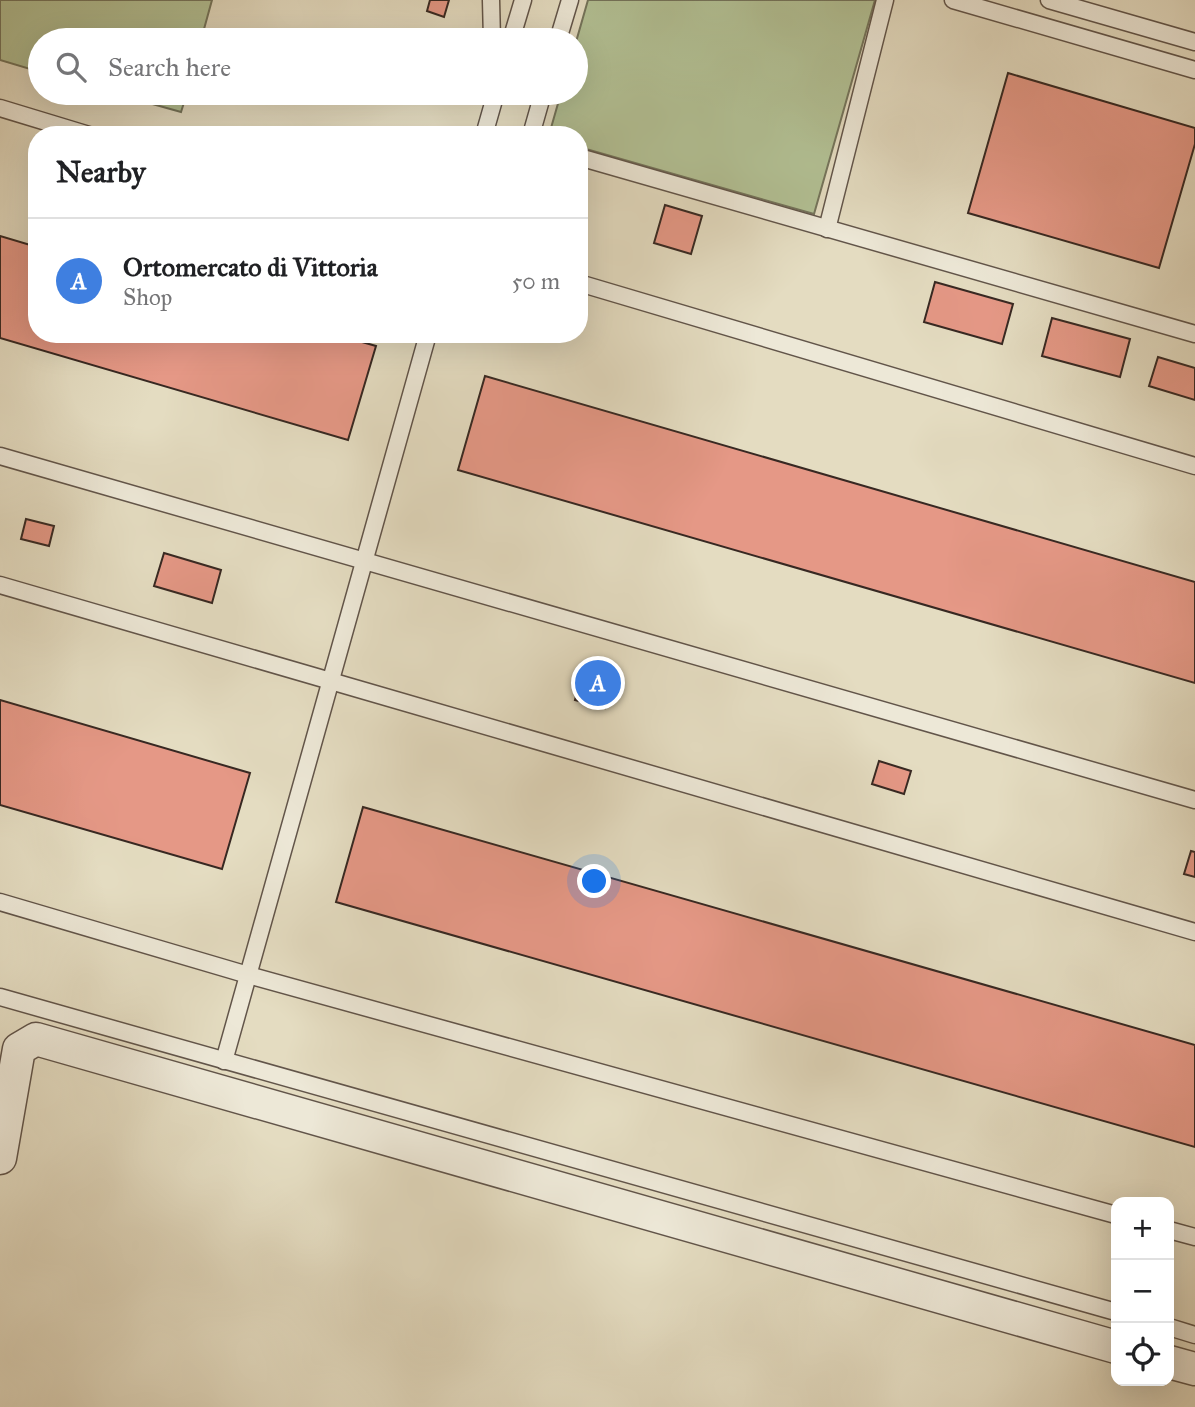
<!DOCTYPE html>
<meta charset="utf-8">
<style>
:root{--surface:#fff;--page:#f6f6f6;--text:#202124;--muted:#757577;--line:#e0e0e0;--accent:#8f2418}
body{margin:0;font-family:"IM FELL Great Primer",serif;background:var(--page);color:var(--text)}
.controls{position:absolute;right:21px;bottom:21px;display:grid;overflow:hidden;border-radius:14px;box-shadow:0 7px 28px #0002}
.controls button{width:63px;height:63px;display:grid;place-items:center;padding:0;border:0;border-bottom:2px solid var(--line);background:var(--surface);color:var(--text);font:35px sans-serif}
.you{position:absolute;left:595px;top:882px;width:24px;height:24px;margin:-18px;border:5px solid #fff;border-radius:50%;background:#1a73e8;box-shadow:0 0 0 10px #1a73e833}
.badge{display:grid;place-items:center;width:46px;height:46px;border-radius:50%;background:var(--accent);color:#fff;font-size:23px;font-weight:700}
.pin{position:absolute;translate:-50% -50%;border:4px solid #fff;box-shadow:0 2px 7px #0006}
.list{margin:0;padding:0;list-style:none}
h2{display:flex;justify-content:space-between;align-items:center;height:91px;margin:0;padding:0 28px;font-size:30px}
h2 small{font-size:23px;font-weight:400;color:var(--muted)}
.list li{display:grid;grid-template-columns:46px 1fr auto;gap:21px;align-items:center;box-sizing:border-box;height:126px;padding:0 28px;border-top:2px solid var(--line)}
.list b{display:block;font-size:26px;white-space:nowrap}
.list p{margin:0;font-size:23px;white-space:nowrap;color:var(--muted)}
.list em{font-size:23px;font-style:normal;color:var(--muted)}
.icon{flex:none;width:38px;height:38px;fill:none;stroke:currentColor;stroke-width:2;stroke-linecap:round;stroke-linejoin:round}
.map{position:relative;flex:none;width:1195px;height:1407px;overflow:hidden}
.search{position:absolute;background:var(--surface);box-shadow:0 7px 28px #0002;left:28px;top:28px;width:560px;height:77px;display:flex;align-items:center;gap:18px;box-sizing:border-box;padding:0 24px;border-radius:38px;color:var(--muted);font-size:26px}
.panel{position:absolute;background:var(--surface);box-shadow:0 7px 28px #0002;left:28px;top:126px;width:560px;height:217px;border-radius:28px}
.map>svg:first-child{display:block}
</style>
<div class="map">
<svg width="1195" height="1407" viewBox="0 0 1195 1407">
<rect width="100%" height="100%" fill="#e4dcc1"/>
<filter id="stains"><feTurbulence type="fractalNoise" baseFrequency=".00286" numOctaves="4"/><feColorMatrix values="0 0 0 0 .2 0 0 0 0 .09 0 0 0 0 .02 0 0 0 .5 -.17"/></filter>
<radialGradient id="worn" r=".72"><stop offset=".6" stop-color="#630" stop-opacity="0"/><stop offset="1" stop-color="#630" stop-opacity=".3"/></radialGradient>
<!-- green -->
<g fill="#b2c094" stroke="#74745b" stroke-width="2">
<polygon points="0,0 212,0 201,40 40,40 40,72 0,60"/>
<polygon points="588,0 875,0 814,214 579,147 579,135 549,135 561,93 576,93 576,42"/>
<polygon points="113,93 187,93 181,112"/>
</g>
<!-- building -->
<g fill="#e59886" stroke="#372822" stroke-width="2">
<polygon points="430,0 449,0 444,17 427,11"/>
<polygon points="1008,73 1195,128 1195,144 1159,268 968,213"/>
<polygon points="665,205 702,216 691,254 654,243"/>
<polygon points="0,236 37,247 37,334 334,334 376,346 348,440 0,338"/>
<polygon points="935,282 1013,304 1002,344 924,322"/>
<polygon points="1052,318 1130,339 1120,377 1042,356"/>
<polygon points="1158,357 1195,368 1195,400 1149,386"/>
<polygon points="485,376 1195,582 1195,683 458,470"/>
<polygon points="26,519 54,526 49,546 21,539"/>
<polygon points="164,553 221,570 212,603 154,586"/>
<polygon points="581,676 612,685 605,708 575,700"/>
<polygon points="0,700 250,773 222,869 0,805"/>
<polygon points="879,761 911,771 904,794 872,784"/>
<polygon points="363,807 1195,1045 1195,1147 336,902"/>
<polygon points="1191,851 1195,852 1195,877 1184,874"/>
</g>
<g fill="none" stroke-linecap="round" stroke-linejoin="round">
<!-- lane casing -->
<g stroke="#62554a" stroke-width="19">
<g id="lane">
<polyline points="491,0 492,40"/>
<polyline points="953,0 1195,70"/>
<polyline points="1049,0 1195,42"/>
<polyline points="511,40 523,0"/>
<polyline points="558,40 570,0"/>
<polyline points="0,108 89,135"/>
<polyline points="484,135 496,93"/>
<polyline points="531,135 543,93"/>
<polyline points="579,157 1195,334"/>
<polyline points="827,229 885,0"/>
<polyline points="579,283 1195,466"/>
<polyline points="0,456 1195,800"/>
<polyline points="0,585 1195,932"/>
<polyline points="0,902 248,975 1116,1215"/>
<polyline points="0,997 1116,1312"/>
<polyline points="224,1061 428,334"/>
<polyline points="1169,1230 1195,1237"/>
<polyline points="1169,1327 1195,1335"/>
</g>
</g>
<!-- street casing -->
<g stroke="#62554a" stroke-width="35">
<g id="street">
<polyline points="0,1158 19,1049 36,1039 1116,1347"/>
<polyline points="1169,1362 1195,1369"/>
</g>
</g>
<!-- lane -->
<use href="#lane" stroke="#ede8d7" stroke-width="16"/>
<!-- street -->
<use href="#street" stroke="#ede8d7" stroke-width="32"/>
</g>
<rect width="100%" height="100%" filter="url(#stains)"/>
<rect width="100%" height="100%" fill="url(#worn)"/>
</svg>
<div class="controls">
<button>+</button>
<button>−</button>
<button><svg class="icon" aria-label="locate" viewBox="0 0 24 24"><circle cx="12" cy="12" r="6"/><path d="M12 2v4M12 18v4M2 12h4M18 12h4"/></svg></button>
</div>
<div class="you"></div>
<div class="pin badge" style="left:598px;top:683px;background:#3f7fe0">A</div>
<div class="search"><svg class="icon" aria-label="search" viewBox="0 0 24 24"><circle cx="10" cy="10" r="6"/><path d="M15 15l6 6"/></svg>Search here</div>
<section class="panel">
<h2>Nearby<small></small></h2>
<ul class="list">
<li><span class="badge" style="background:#3f7fe0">A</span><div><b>Ortomercato di Vittoria</b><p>Shop</p></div><em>50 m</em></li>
</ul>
</section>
</div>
